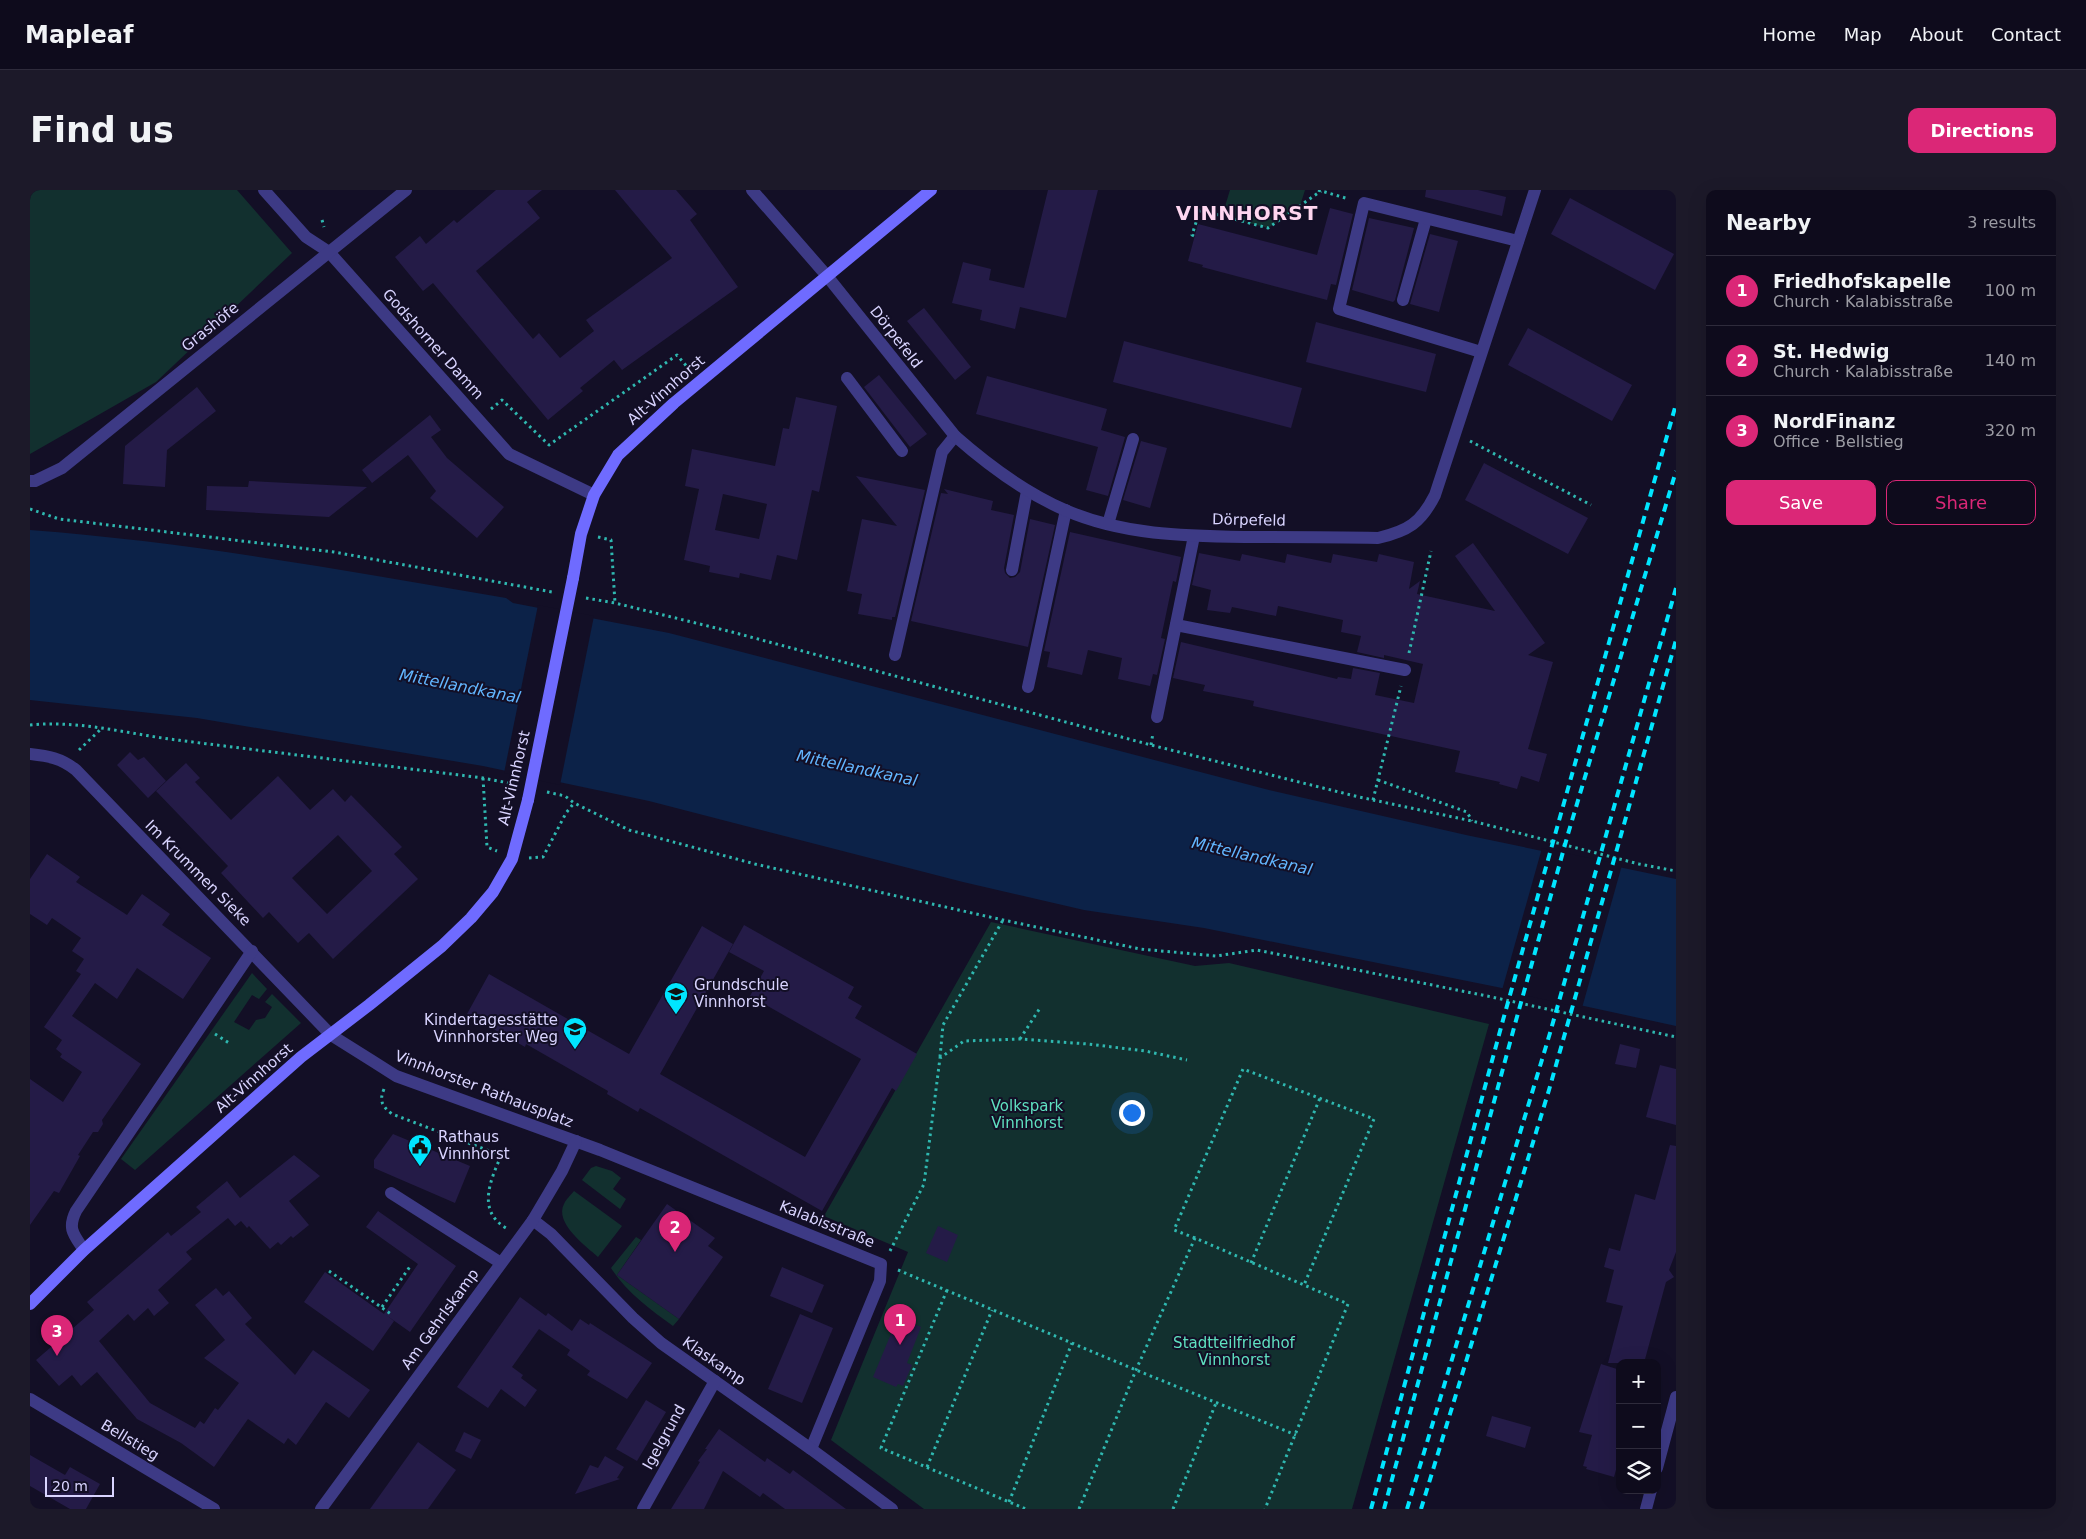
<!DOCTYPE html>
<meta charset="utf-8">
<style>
:root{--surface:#0e0b1c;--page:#1c1929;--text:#f1f3f6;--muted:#9b9ba3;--line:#2e2b3b;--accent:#db2777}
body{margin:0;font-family:"DejaVu Sans",sans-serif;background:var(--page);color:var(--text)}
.controls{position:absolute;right:15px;bottom:15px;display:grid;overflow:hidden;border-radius:10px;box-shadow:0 5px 20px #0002}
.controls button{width:45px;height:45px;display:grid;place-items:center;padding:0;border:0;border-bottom:1px solid var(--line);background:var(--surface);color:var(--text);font:25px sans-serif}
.scale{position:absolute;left:15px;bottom:12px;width:69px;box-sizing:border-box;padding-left:5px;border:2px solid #d9d4ff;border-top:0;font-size:14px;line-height:18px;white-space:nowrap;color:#d9d4ff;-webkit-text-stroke:4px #130f26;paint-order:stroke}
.you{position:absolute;left:1101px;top:922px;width:18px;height:18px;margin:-12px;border:4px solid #fff;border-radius:50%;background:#1a73e8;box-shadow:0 0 0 8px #1a73e833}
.badge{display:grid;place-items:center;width:32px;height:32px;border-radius:50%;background:var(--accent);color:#fff;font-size:16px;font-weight:700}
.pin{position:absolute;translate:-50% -41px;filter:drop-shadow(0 1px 2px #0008)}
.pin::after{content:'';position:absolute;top:26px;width:18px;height:15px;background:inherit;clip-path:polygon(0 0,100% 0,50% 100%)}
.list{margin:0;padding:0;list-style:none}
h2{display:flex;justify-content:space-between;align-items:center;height:65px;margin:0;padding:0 20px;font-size:21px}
h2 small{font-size:16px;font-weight:400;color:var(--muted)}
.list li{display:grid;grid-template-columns:32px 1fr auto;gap:15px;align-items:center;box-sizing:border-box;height:70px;padding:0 20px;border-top:1px solid var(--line)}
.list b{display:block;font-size:19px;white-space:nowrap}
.list p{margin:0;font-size:16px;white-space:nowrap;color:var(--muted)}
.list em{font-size:16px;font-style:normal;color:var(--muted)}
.actions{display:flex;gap:10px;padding:15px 20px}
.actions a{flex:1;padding:11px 0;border:1px solid var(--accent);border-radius:10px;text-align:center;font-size:18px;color:var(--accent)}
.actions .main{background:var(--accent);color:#fff}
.icon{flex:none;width:28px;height:28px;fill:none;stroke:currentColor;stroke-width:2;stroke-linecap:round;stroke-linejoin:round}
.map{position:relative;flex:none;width:1646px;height:1319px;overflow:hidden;border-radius:10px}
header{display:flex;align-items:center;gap:30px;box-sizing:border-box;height:70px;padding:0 25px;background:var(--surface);border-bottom:1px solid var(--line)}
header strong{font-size:24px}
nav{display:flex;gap:28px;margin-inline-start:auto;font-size:18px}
.intro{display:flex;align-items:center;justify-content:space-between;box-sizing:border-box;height:120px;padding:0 30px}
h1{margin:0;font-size:35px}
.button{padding:12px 22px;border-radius:10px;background:var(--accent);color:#fff;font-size:18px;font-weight:700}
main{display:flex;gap:30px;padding:0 30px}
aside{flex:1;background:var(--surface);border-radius:10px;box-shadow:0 5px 20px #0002}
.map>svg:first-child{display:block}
</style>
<header>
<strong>Mapleaf</strong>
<nav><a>Home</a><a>Map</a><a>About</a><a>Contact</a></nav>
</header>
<div class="intro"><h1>Find us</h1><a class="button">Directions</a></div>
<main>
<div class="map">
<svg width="1646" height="1319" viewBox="0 0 1646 1319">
<rect width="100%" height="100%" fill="#130f26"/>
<!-- green -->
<g fill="#12302f">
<polygon points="0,0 207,0 262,63 126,192 0,264"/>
<polygon points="1200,0 1275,0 1270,16 1238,38 1192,26"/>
<polygon points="961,732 1165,776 1199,773 1459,834 1322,1319 894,1319 801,1250 878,1062 794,1026"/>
<polygon points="222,783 237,799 229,809 222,805 204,832 219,840 226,830 235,828 242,817 235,812 242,804 271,833 105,980 91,969"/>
<polygon points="566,976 582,981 591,988 583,999 596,1009 590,1019 552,990 561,978"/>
<path d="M544 1001 592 1036 568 1067C556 1056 524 1033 534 1014 536 1009 541 1005 544 1001Z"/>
<path d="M606 1047 611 1050 587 1085 649 1129 643 1136C621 1120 596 1102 581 1078Z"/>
</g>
<!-- water -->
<path fill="#0c2248" d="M0 340C160 352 318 381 476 408L483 413 639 443 1239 600 1436 645 1646 689V836L1467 797 1174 738 1054 720 933 692 619 611 453 576 167 528 0 510Z"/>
<!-- pier -->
<g fill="#130f26">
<polygon points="508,415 564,426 530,595 474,583"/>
<polygon points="1512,658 1592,675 1552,818 1472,800"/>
</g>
<!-- building -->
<g fill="#241b47" fill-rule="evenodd">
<polygon points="466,0 512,0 497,12 510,28 446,81 503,149 509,143 530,168 564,141 556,130 642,68 585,0 646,0 667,24 660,30 708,97 592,180 584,170 550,198 553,201 518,230 403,93 393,101 365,67 390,46 396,54 424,30 427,33"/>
<polygon points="1018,0 1068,0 1036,128 990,117 985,139 950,130 952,120 922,113 933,72 961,79 959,90 994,98"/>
<polygon points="1396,0 1448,0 1476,7 1472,26 1395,7"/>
<polygon points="1540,8 1644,64 1625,100 1521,44"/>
<polygon points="1300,18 1323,24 1306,95 1301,94 1297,110 1172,77 1173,75 1158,71 1168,34 1287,65"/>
<polygon points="1339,28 1384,38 1365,110 1363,112 1322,100"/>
<polygon points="1400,44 1428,51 1409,122 1380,114"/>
<polygon points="894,118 941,177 925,190 877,131"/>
<polygon points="1286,132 1406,164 1396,202 1276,172"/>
<polygon points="1498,138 1602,195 1582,231 1478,175"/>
<polygon points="1094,151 1272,198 1261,238 1083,192"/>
<polygon points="849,185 897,244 880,257 834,197"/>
<polygon points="957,186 1077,219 1071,240 1095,247 1078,306 1056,300 1068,257 946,224"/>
<polygon points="167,197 186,221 137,260 135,297 93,294 95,256"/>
<path d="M766 207 807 216 789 302 782 300 767 370 747 365 741 390 710 383 709 388 679 382 680 376 654 370 669 299 655 296 662 259 745 276 753 238 759 239ZM693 304 737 314 729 349 685 340Z"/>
<polygon points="400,225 411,240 401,247 417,268 474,317 447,348 400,308 406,301 378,265 342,293 332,280"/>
<polygon points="1111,251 1137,258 1120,318 1093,310"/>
<polygon points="1454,273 1558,328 1538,364 1435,310"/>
<polygon points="826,286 895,300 865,427 862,427 862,430 828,424 832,404 817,401 832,329 867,336"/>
<polygon points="219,291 258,293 337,297 299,327 176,320 177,296 218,297"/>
<polygon points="914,299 963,311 961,320 984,325 974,378 975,383 980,388 985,387 990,382 1000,329 1025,335 998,457 881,431 911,303 918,304"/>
<polygon points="1040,342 1151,367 1146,392 1143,391 1131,448 1135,449 1127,485 1123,484 1120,496 1088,489 1092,468 1058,460 1052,485 1017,477 1020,462 1014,461"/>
<polygon points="1443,353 1515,453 1498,465 1523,472 1498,559 1517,564 1509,592 1491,586 1487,599 1469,594 1470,592 1425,582 1430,561 1223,516 1224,511 1173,501 1175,495 1143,488 1151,452 1307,489 1308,487 1321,489 1323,478 1350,483 1345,505 1384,513 1393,474 1354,465 1354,468 1327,462 1331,446 1311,442 1313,430 1248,416 1246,426 1202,417 1200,423 1177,420 1181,400 1162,395 1169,363 1210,371 1212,364 1255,373 1257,364 1301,373 1303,364 1347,372 1349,364 1384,372 1379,399 1390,391 1387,404 1465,421 1425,366"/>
<polygon points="100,562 108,570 114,567 136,591 118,608 87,575"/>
<path d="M156 573 170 588 165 592 201 630 248 586 280 620 303 599 315 612 321 605 372 657 364 664 388 689 303 769 279 743 268 753 239 722 233 728 191 683 198 676 126 601ZM308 645 342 681 297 724 262 688Z"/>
<polygon points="17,664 50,687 46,692 97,725 112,704 140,724 132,735 181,768 153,809 107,778 87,809 65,793 42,826 111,874 72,930 73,934 68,942 63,942 48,965 50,966 29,1003 24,1001 0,1035 0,889 33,912 52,882 30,867 32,864 26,859 32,850 14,837 51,784 46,781 54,769 42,761 51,748 22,728 17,735 0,724 0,689"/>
<polygon points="714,735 824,797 818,808 832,816 825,828 887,864 866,901 862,898 792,1021 610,918 608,922 577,904 578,901 496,854 495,857 437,824 459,784 599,864 672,736 703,754 630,884 775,967 831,869 720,806 734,781 699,762"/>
<polygon points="1590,854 1610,859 1606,878 1585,874"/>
<polygon points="1630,875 1646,879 1646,935 1616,927"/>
<polygon points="363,944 440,976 425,1013 344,978 344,970"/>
<polygon points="1640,955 1646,956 1646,1062 1639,1080 1644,1087 1636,1092 1614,1173 1578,1173 1593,1116 1576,1112 1584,1080 1574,1077 1579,1058 1590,1061 1605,1004 1625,1010"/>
<polygon points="264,965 290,986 259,1011 279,1035 263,1048 261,1046 251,1055 248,1052 240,1059 219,1036 217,1038 211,1031 205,1036 198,1028 156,1062 162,1069 128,1100 139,1113 124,1126 118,1118 104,1131 98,1124 69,1151 120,1213 165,1238 170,1231 174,1234 185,1218 188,1220 209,1193 174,1168 195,1150 165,1115 186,1098 193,1106 199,1101 222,1128 215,1134 265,1185 283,1160 340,1200 319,1228 296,1212 266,1255 258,1248 254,1254 218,1229 184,1277 151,1253 107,1229 67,1182 51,1196 42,1185 29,1196 6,1170 64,1120 57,1112 138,1042 141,1046 171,1022 166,1017 197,991 210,1008"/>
<polygon points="637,1014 685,1048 678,1056 693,1067 649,1129 587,1085"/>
<polygon points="348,1021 426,1076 380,1142 356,1125 364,1131 343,1161 274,1112 295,1082 354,1124 388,1074 336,1037"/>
<polygon points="908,1036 928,1045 917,1072 896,1063"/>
<polygon points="752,1077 794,1095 782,1123 740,1106"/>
<polygon points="490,1107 516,1126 518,1123 542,1141 550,1129 559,1135 560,1133 622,1173 597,1209 557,1185 560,1181 537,1165 540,1160 509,1139 482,1177 493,1185 491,1188 507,1200 495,1217 471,1199 458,1218 427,1197"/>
<polygon points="770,1124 803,1138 772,1213 738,1199"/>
<polygon points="868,1127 891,1137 877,1173 882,1175 873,1196 868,1194 866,1197 843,1187"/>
<polygon points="1571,1174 1590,1180 1590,1265 1584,1287 1556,1279 1557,1277 1553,1276 1562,1245 1549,1242"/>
<polygon points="616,1210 636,1222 607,1271 586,1259"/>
<polygon points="1462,1226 1501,1237 1495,1258 1456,1246"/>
<polygon points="689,1239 735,1272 737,1268 760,1284 763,1280 816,1319 755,1319 733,1303 730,1307 693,1281 674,1319 641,1319 670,1272 668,1271 677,1259 675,1259"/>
<polygon points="434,1242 451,1250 441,1269 425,1261"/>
<polygon points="388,1252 426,1280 398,1319 340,1319"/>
<polygon points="0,1265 35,1285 40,1277 70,1294 56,1319 40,1319 0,1296"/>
<polygon points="575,1266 594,1277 587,1288 590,1289 545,1304 560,1275 568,1278"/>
</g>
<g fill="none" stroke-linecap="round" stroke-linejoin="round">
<!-- path -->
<g stroke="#2fb8b0" stroke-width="3" stroke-dasharray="2.5 4" stroke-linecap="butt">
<polyline points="1288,0 1319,9"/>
<polyline points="292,30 294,37"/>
<polyline points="1164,46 1162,45 1170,20 1238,38 1291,1"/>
<polyline points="461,219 472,210 519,255 647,165 659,179"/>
<polyline points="1440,251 1561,315"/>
<polyline points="0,319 29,329 304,362 522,402"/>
<polyline points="568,347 581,350 585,413"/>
<polyline points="556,408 585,413 702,442 1121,555 1329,607 1442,631 1609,674 1646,681"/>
<polyline points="1379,463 1401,361"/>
<path d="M0 535C50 530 98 544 147 550 249 563 351 575 453 588L484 594"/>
<polyline points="1121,555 1123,543"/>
<polyline points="49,560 72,538"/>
<polyline points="453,588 457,657 467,661"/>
<polyline points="1348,590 1437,622 1442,631"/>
<polyline points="517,602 535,606 544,613 599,640 725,674 973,730 1110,759 1186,766 1227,760 1457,806 1646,847"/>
<polyline points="1343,610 1371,496"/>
<polyline points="499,668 513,667 536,623 544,613"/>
<polyline points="185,844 199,853"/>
<polyline points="990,849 1010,818"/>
<polyline points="910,867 913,835 973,730"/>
<path d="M354 899C349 911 352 916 362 924L478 968"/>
<path d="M471 966C460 991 447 1021 476 1038"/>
<polyline points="1165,1048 1144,1040 1213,879 1344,929 1274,1095"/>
<polyline points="860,1061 894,994 910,868 934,851 990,849 1058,854 1115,861 1157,870"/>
<polyline points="1221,1073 1290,908"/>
<polyline points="868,1080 1106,1180 1266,1245"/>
<polyline points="299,1081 361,1124"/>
<polyline points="917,1100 851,1258 996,1319"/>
<polyline points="352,1117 381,1075"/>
<polyline points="897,1277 962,1120"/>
<polyline points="979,1312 1042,1153"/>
<polyline points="1049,1319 1106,1180 1165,1048 1318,1114 1235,1319"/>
<polyline points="1143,1319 1186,1213"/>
</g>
<!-- lane -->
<g stroke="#3d3a85" stroke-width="12">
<polyline points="1373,110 1396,29"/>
<polyline points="1451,162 1309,119 1334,13 1488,51"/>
<polyline points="817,188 872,261"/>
<polyline points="1078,334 1103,249"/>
<polyline points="982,380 997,301"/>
<polyline points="1146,435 1375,480"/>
<polyline points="865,465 912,262 925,246"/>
<polyline points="998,497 1036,320"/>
<polyline points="1127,527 1164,346"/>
<polyline points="361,1003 471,1073"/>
</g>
<!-- street -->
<g stroke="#3d3a85" stroke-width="12">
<polyline points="234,0 276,47 299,62 479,264 564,305"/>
<path d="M722 0 797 86 925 246C959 276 994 302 1035 320 1092 345 1154 346 1215 347 1259 347 1303 347 1348 348 1378 341 1391 333 1405 305L1505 0"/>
<polyline points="0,291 5,291 32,278 376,0"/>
<path d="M0 564C18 566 31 568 46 580L301 845 344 872 366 886 570 960 851 1074 850 1091 781 1259"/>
<polyline points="503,1030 521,1044 603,1128 631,1153 781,1259 862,1319"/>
<path d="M54 1060C44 1045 37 1039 46 1021L222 761"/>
<polyline points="0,1209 184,1319"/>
<polyline points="1627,1278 1646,1207"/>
<polyline points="291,1319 503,1030 532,981 546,951"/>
<polyline points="613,1319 685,1191"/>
<polyline points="1616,1319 1621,1300"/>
</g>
<!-- secondary -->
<g stroke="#6f6bff" stroke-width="12">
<polyline points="543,388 551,344 564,305 588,265 644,213 901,0"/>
<polyline points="0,1114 54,1060 271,867 339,815 412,756 441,728 463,702 482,669 498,610"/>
</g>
<!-- rail -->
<g stroke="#00e5ff" stroke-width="4" stroke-dasharray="8 6" stroke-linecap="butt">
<polyline points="1341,1319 1473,830 1646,214"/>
<polyline points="1354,1319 1485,834 1538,644 1646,281"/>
<polyline points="1377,1319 1520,843 1646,398"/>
<polyline points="1391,1319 1519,900 1646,450"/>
</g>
<!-- secondary-bridge -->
<polyline stroke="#6f6bff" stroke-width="12" points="498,610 543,388"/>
</g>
<!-- icons -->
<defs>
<g id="school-pin" transform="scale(1.25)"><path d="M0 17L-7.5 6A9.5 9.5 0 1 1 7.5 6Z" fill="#00e5ff" stroke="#130f26"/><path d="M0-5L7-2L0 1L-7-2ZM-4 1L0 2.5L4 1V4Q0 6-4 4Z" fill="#111"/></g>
<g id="civic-pin" transform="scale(1.25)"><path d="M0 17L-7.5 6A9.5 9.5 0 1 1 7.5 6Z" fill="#00e5ff" stroke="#130f26"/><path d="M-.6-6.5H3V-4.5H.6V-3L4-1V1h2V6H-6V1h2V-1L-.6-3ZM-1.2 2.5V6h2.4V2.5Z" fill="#111"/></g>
</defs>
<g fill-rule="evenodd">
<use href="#school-pin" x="646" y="804"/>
<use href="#school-pin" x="545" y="839"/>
<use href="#civic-pin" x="390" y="956"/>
</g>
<g text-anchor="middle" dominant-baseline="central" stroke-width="4" stroke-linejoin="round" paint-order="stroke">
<!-- street labels -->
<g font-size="15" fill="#d9d4ff" stroke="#130f26">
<text transform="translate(180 137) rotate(-39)">Grashöfe</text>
<text transform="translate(866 147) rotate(52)">Dörpefeld</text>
<text transform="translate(403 154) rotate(48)">Godshorner Damm</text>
<text transform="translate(636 200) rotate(-41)">Alt-Vinnhorst</text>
<text transform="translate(1219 330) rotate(1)">Dörpefeld</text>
<text transform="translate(484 588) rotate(-77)">Alt-Vinnhorst</text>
<text transform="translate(168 683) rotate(45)">Im Krummen Sieke</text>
<text transform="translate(224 888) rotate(-41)">Alt-Vinnhorst</text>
<text transform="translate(454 899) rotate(21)">Vinnhorster Rathausplatz</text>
<text transform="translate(797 1034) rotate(22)">Kalabisstraße</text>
<text transform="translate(410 1129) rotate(-54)">Am Gehrlskamp</text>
<text transform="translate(684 1171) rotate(35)">Klaskamp</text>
<text transform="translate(634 1247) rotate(-61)">Igelgrund</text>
<text transform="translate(100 1250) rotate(31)">Bellstieg</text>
</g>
<!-- poi labels -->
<g font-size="15" fill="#d9d4ff" stroke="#130f26" text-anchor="start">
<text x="664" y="795">Grundschule<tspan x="664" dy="17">Vinnhorst</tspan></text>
<text x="528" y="830" text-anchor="end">Kindertagesstätte<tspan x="528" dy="17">Vinnhorster Weg</tspan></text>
<text x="408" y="947">Rathaus<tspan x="408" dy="17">Vinnhorst</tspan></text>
</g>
<!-- park labels -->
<g font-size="15" fill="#5fe0c0" stroke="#130f26">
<text x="997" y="916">Volkspark<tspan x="997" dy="17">Vinnhorst</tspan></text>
<text x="1204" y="1153">Stadtteilfriedhof<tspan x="1204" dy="17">Vinnhorst</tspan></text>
</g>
<!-- water labels -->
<g font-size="16" font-style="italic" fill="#62b6ff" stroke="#130f26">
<text transform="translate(430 496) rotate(11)">Mittellandkanal</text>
<text transform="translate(827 578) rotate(12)">Mittellandkanal</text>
<text transform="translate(1222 666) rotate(13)">Mittellandkanal</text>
</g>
<!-- district labels -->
<g font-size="20" font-weight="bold" letter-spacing="1" fill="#ffd6f0" stroke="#130f26">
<text x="1217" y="23">VINNHORST</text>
</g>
</g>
</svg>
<div class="controls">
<button>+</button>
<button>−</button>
<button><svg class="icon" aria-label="layers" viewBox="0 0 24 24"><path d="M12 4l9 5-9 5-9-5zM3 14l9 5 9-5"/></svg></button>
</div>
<div class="scale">20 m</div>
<div class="you"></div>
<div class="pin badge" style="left:870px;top:1155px">1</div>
<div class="pin badge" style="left:645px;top:1062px">2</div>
<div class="pin badge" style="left:27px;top:1166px">3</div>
</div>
<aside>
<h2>Nearby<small>3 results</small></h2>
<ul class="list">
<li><span class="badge">1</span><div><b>Friedhofskapelle</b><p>Church · Kalabisstraße</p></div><em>100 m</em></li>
<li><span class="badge">2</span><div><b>St. Hedwig</b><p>Church · Kalabisstraße</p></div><em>140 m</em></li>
<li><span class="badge">3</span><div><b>NordFinanz</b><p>Office · Bellstieg</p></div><em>320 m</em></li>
</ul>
<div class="actions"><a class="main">Save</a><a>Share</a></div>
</aside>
</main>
